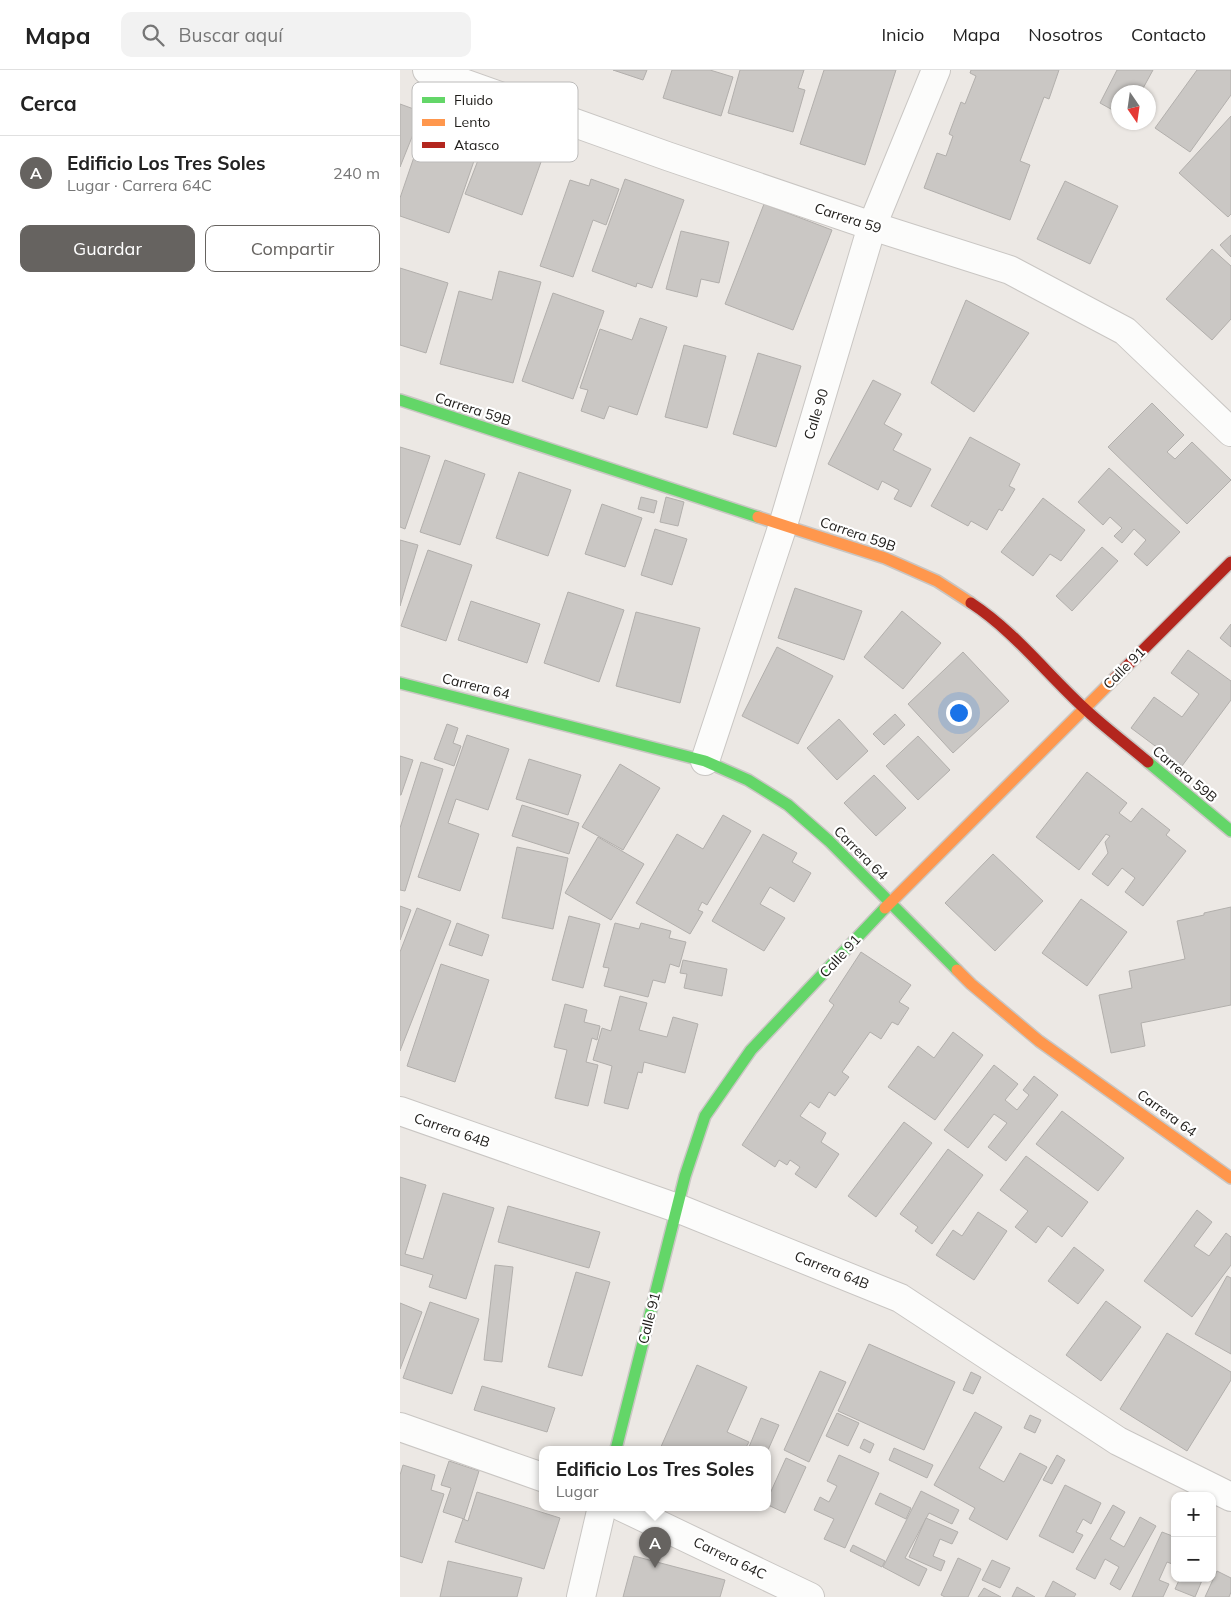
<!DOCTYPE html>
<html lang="es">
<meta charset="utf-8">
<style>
:root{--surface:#fff;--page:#f2f2f2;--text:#222;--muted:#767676;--line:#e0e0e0;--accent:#666360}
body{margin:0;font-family:Mulish,sans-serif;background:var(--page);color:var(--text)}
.controls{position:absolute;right:15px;bottom:15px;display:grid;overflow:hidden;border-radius:10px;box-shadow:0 1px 4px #0004}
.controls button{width:45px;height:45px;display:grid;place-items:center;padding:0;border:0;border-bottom:1px solid var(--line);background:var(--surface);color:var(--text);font:25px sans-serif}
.compass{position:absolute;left:711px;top:15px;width:45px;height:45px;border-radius:50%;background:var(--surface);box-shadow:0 1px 4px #0004;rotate:167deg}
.you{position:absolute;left:558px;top:642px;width:18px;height:18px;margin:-12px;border:4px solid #fff;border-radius:50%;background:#1a73e8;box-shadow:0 0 0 8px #1a73e833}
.badge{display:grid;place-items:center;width:32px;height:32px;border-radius:50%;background:var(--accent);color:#fff;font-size:16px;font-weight:700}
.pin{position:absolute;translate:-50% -41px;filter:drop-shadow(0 1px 2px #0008)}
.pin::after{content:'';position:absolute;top:26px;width:18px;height:15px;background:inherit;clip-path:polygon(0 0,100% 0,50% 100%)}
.popup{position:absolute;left:139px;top:1376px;width:232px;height:65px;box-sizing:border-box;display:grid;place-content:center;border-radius:10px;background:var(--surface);filter:drop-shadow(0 1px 4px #0005);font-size:16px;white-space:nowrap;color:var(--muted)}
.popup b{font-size:19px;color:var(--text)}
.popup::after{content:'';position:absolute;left:50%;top:100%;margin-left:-10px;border:10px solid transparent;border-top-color:var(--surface)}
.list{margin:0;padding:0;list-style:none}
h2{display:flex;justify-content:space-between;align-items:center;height:65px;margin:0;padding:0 20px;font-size:21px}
h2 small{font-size:16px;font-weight:400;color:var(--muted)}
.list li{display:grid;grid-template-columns:32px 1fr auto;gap:15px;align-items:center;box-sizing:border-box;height:75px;padding:0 20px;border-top:1px solid var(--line)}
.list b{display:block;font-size:19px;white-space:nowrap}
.list p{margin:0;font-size:16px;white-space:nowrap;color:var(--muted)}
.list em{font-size:16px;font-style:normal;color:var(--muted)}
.actions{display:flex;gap:10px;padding:15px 20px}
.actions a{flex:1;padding:11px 0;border:1px solid var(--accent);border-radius:10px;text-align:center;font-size:18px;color:var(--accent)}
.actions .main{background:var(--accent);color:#fff}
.icon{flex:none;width:28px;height:28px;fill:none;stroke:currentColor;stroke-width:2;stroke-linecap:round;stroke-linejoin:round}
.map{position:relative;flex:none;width:831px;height:1527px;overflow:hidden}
header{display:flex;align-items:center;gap:30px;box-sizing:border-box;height:70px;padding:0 25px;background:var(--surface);border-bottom:1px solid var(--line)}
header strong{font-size:24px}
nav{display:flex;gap:28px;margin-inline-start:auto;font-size:18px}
.search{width:350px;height:45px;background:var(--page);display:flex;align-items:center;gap:12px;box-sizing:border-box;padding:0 18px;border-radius:10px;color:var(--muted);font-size:19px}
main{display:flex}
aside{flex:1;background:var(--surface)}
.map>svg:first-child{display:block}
</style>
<header>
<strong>Mapa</strong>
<div class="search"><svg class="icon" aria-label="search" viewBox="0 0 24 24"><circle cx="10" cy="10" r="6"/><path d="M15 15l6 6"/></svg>Buscar aquí</div>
<nav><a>Inicio</a><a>Mapa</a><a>Nosotros</a><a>Contacto</a></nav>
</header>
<main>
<aside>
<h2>Cerca<small></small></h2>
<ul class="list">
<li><span class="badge">A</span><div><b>Edificio Los Tres Soles</b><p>Lugar · Carrera 64C</p></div><em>240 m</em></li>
</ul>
<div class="actions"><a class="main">Guardar</a><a>Compartir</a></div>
</aside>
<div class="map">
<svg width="831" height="1527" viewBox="0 0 831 1527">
<rect width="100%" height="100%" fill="#ece8e4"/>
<!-- building -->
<g fill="#cac7c4" stroke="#b2afac">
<polygon points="213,0 247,0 243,10"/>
<polygon points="272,0 310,0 333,7 321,46 263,28"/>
<polygon points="340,0 404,0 398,18 405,20 393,62 328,43"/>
<polygon points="424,0 496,0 465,95 400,74"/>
<polygon points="571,0 659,0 649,29 644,27 620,91 630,95 610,150 524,118 537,83 546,86 553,66 549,64 561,32 565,34 576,6 570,3"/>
<polygon points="717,0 753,0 741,22 718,22 718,43 700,33"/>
<polygon points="797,0 831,0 831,25 790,82 755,58"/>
<polygon points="0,34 22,42 0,97"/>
<polygon points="28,46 83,65 49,163 0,146 0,128"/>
<polygon points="831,46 831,144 828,147 779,103"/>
<polygon points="85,72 141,92 122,145 65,124"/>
<polygon points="191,109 219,119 206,155 193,150 173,207 140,196 170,110 189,116"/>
<polygon points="225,109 284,130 252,218 237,213 236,217 192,201"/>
<polygon points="665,111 718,136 690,194 637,169"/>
<polygon points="364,134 432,160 393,260 325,234"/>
<polygon points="281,161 329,172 319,213 301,209 297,227 266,219"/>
<polygon points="831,165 831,187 820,175"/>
<polygon points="812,179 831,196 831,249 812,270 766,229"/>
<polygon points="0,198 48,213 26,283 0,275"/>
<polygon points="99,201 141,212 113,313 40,294 59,221 92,230"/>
<polygon points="153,223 204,241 173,329 122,311"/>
<polygon points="566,230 629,263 574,342 531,313"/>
<polygon points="240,248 267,257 237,345 209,336 204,349 181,341 188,320 180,318 200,259 232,270"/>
<polygon points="284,275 326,286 307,358 265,347"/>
<polygon points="358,283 401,296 376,377 333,364"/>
<polygon points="473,310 501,324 484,354 502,364 493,380 531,399 511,437 494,429 499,420 482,411 478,420 428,394"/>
<polygon points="752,333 784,365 767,382 775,389 792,372 831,410 787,454 708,377"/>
<polygon points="570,367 620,394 609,416 615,419 602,441 599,439 587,460 571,451 568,456 531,436"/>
<polygon points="0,377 30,386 5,459 0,457"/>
<polygon points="45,390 85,404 60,475 20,462"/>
<polygon points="709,398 780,462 747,496 734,484 746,470 734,459 722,473 714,466 722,458 710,447 703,455 678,432"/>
<polygon points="119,402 171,420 148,486 96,468"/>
<polygon points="241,427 257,431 254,443 238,439"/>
<polygon points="266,427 284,432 278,456 260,452"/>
<polygon points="643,428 685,460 661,491 650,484 633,506 601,482"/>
<polygon points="202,434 242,448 225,497 185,484"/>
<polygon points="255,459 287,469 272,515 241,505"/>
<polygon points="0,470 18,475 0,536"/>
<polygon points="702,477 718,491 672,541 656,526"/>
<polygon points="28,480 72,495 46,571 1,556"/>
<polygon points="395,518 462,541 444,590 378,568"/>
<polygon points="168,522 224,540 199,612 144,593"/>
<polygon points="71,531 140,554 127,593 58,570"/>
<polygon points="502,541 541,573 503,619 464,587"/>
<polygon points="236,542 300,558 280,633 216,616"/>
<polygon points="831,554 831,577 820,568"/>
<polygon points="377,577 433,606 398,674 342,646"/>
<polygon points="788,580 831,611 831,630 782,696 731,658 754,627 782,647 799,624 771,603"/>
<polygon points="563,582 609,631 553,683 508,634"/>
<polygon points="495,644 505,655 484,675 473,664"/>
<polygon points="439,649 468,681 437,710 407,678"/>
<polygon points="47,654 58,658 53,673 61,676 54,696 34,689"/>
<polygon points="67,665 109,679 88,740 56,729 48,753 79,764 60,821 18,807"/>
<polygon points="518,666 550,700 518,730 486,696"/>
<polygon points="0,686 13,690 1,725 0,725"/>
<polygon points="129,689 181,705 168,745 116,729"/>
<polygon points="21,692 43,699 5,821 0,820 0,758"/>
<polygon points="220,694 260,718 223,780 182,757"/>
<polygon points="687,702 727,733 719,743 731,752 742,738 770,760 766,765 786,781 743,836 725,822 735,808 722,798 708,816 692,804 708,783 705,772 710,766 706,764 679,800 636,767"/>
<polygon points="474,705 506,738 476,766 444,733"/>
<polygon points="122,735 179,753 169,784 112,766"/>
<polygon points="323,745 351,761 307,835 302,832 298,840 303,842 290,864 236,833 277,764 303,779"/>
<polygon points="363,764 397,783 392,792 411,803 394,832 370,817 360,834 385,848 364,881 312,851"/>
<polygon points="198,767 244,794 211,850 165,823"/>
<polygon points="117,777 168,788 153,859 102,848"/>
<polygon points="593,784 643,831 595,881 545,833"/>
<polygon points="681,829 727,862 687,916 642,883"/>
<polygon points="0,836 11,840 0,870"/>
<polygon points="831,837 831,935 741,953 745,976 711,983 699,925 732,918 729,901 785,889 777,851 804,845 804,843"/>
<polygon points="17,838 51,851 0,981 0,882"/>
<polygon points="169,846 200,854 183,918 152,910"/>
<polygon points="57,853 89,865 82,886 49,875"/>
<polygon points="215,853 239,859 241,853 271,861 269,868 286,872 279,897 270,894 265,913 253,910 248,927 204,916 209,898 203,897"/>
<polygon points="461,882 511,915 499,932 509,938 498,955 492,952 481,969 470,962 442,1002 449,1007 435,1026 429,1022 419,1038 410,1032 400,1046 426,1063 421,1072 439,1084 416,1118 395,1104 400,1097 390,1090 387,1095 379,1090 375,1097 342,1075 434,935 429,931"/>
<polygon points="283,890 327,899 322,926 284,918 287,904 280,903"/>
<polygon points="41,894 89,910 55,1012 7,996"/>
<polygon points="220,926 247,933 239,960 267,967 273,947 298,954 285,1003 244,992 242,1003 238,1002 228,1039 204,1033 212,996 193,990 202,958 211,961"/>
<polygon points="165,934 187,940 184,952 200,956 197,970 192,968 186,992 198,995 188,1036 155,1028 167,980 154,977"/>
<polygon points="553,962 583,985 535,1050 488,1017 518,976 534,988"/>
<polygon points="594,995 618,1014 605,1030 617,1040 629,1025 623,1020 634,1006 658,1025 606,1091 588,1077 607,1053 594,1044 568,1078 544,1060"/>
<polygon points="662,1041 724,1088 698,1121 636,1074"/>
<polygon points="504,1052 532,1073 476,1147 448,1126"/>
<polygon points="548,1079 583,1105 532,1174 515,1161 518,1157 500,1144"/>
<polygon points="626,1086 688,1132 662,1167 648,1156 636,1173 615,1157 628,1141 600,1120"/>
<polygon points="0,1107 26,1115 5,1184 23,1189 43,1123 94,1138 66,1229 29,1217 33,1205 0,1195"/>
<polygon points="108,1136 200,1162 189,1198 98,1172"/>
<polygon points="797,1140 812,1152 794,1176 809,1186 826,1163 831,1167 831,1195 792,1247 744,1211"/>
<polygon points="578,1142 607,1161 574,1210 536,1185 553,1160 562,1166"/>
<polygon points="674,1177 704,1200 678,1234 648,1211"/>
<polygon points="95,1195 113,1197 102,1292 84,1290"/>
<polygon points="176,1202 210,1212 182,1306 148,1297"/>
<polygon points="827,1206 831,1208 831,1284 795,1264"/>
<polygon points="706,1231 741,1257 701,1311 666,1285"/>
<polygon points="30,1232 79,1249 52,1324 3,1308"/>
<polygon points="0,1233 22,1242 0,1299"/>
<polygon points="767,1263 831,1302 831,1310 787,1381 720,1339"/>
<polygon points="469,1274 555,1312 524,1380 438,1341"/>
<polygon points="297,1295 347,1317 327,1362 349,1372 345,1379 260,1379"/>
<polygon points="420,1301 446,1312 409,1392 384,1380"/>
<polygon points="571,1302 581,1307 573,1324 563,1320"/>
<polygon points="82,1316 155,1338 147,1362 74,1340"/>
<polygon points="575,1342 602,1357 579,1398 604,1412 620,1383 647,1397 607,1470 569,1449 575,1438 534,1415"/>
<polygon points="437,1343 459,1353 448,1376 426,1366"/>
<polygon points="630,1345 641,1350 635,1363 624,1358"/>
<polygon points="361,1348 379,1355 368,1380 355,1379 349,1377"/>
<polygon points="464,1369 474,1374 470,1383 460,1378"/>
<polygon points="494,1378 533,1395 527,1408 489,1390"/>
<polygon points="439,1385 479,1403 445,1478 424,1469 434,1449 414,1440 420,1427 429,1432 437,1416 427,1411"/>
<polygon points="657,1385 665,1390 652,1414 643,1410"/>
<polygon points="386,1388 406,1397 385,1443 368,1435 368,1428"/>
<polygon points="49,1391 79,1401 64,1449 43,1442 51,1418 41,1415"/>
<polygon points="3,1395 35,1405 31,1420 44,1424 22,1493 0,1486 0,1405"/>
<polygon points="665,1415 701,1433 691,1454 683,1449 676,1462 683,1465 673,1483 639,1466"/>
<polygon points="521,1421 559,1440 552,1454 529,1443 505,1488 527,1499 519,1516 483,1497"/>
<polygon points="77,1422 160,1448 144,1499 55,1472 63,1449 68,1451"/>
<polygon points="480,1423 511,1438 506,1449 475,1434"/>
<polygon points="713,1435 725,1442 710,1469 724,1477 740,1447 756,1456 720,1520 710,1514 719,1497 705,1489 695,1509 676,1499"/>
<polygon points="526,1448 558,1462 552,1474 540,1469 533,1486 545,1491 541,1501 509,1487"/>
<polygon points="762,1462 775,1467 775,1495 767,1492 759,1510 769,1514 763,1527 732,1527"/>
<polygon points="453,1475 485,1491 482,1497 450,1481"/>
<polygon points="234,1486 325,1510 320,1527 223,1527"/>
<polygon points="558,1488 581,1499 568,1527 545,1527 541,1525"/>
<polygon points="592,1490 610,1498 600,1518 582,1510"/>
<polygon points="48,1491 122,1508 117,1527 40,1527"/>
<polygon points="817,1501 831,1508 831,1522 829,1527 805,1527"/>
<polygon points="780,1508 803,1508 795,1527 775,1519"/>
<polygon points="653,1511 676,1524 674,1527 645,1527"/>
<polygon points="617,1517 635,1527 612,1527"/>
<polygon points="584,1518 601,1527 578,1527"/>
</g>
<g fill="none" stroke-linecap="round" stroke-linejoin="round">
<!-- street casing -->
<g stroke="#c9c6c3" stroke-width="30">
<g id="street">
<polyline points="27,0 267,86 472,156 610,200 725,261 831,362"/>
<polyline points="305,691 383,455 472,156 536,0"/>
<polyline points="0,1041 277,1138 500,1228 718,1371 831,1427"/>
<polyline points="0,1357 142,1407"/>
<polyline points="222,1437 410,1527"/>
<polyline points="181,1527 202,1437"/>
</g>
</g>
<!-- fast casing -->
<g stroke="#c9c6c3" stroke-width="14">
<g id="fast">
<polyline points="0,330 358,447"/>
<polyline points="0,613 305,691 348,710 388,735 429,771 557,900"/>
<polyline points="748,692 831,761"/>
<polyline points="216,1379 285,1106 305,1046 351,980 485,838"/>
</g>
</g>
<!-- slow casing -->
<g stroke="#c9c6c3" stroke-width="14">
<g id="slow">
<polyline points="358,447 485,488 537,511 571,533"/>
<polyline points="485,838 715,608"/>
<polyline points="557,900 571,914 639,971 831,1108"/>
</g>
</g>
<!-- jam casing -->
<g stroke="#c9c6c3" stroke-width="14">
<g id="jam">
<path d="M571 533C614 561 646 603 684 638 704 657 727 674 748 692"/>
<polyline points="715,608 831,492"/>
</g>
</g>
<!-- street -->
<use href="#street" stroke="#fcfcfb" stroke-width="28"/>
<!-- fast -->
<use href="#fast" stroke="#63d668" stroke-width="11"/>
<!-- slow -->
<use href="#slow" stroke="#ff974d" stroke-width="11"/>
<!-- jam -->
<use href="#jam" stroke="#b3261e" stroke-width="11"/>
</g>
<g text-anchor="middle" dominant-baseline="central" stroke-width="4.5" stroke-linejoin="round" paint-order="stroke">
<!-- street labels -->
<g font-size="14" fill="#1e1c19" stroke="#fff">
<text transform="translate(448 148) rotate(18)">Carrera 59</text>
<text transform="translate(73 339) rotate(18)">Carrera 59B</text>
<text transform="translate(416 344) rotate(-73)">Calle 90</text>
<text transform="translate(458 464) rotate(19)">Carrera 59B</text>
<text transform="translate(724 598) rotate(-45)">Calle 91</text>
<text transform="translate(76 616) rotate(14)">Carrera 64</text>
<text transform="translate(785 704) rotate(40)">Carrera 59B</text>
<text transform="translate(461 783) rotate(45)">Carrera 64</text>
<text transform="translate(440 886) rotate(-47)">Calle 91</text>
<text transform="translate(767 1043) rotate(36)">Carrera 64</text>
<text transform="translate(52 1060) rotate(19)">Carrera 64B</text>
<text transform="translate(432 1200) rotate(22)">Carrera 64B</text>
<text transform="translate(249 1248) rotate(-76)">Calle 91</text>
<text transform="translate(330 1488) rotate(26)">Carrera 64C</text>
</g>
</g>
<!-- legend -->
<rect x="12" y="12" width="166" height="80" rx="8" fill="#fff" stroke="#bcbbba" stroke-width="1"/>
<rect x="22" y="27" width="23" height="6" fill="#63d668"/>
<rect x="22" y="49" width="23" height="7" fill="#ff974d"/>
<rect x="22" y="72" width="23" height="6" fill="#b3261e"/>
<g font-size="14" fill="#1e1c19">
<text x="54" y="35">Fluido</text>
<text x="54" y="57">Lento</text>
<text x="54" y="80">Atasco</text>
</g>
</svg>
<div class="controls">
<button>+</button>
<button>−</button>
</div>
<svg class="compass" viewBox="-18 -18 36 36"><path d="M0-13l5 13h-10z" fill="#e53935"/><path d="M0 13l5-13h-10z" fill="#767676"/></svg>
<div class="you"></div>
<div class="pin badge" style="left:255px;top:1498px">A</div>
<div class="popup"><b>Edificio Los Tres Soles</b>Lugar</div>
</div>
</main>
